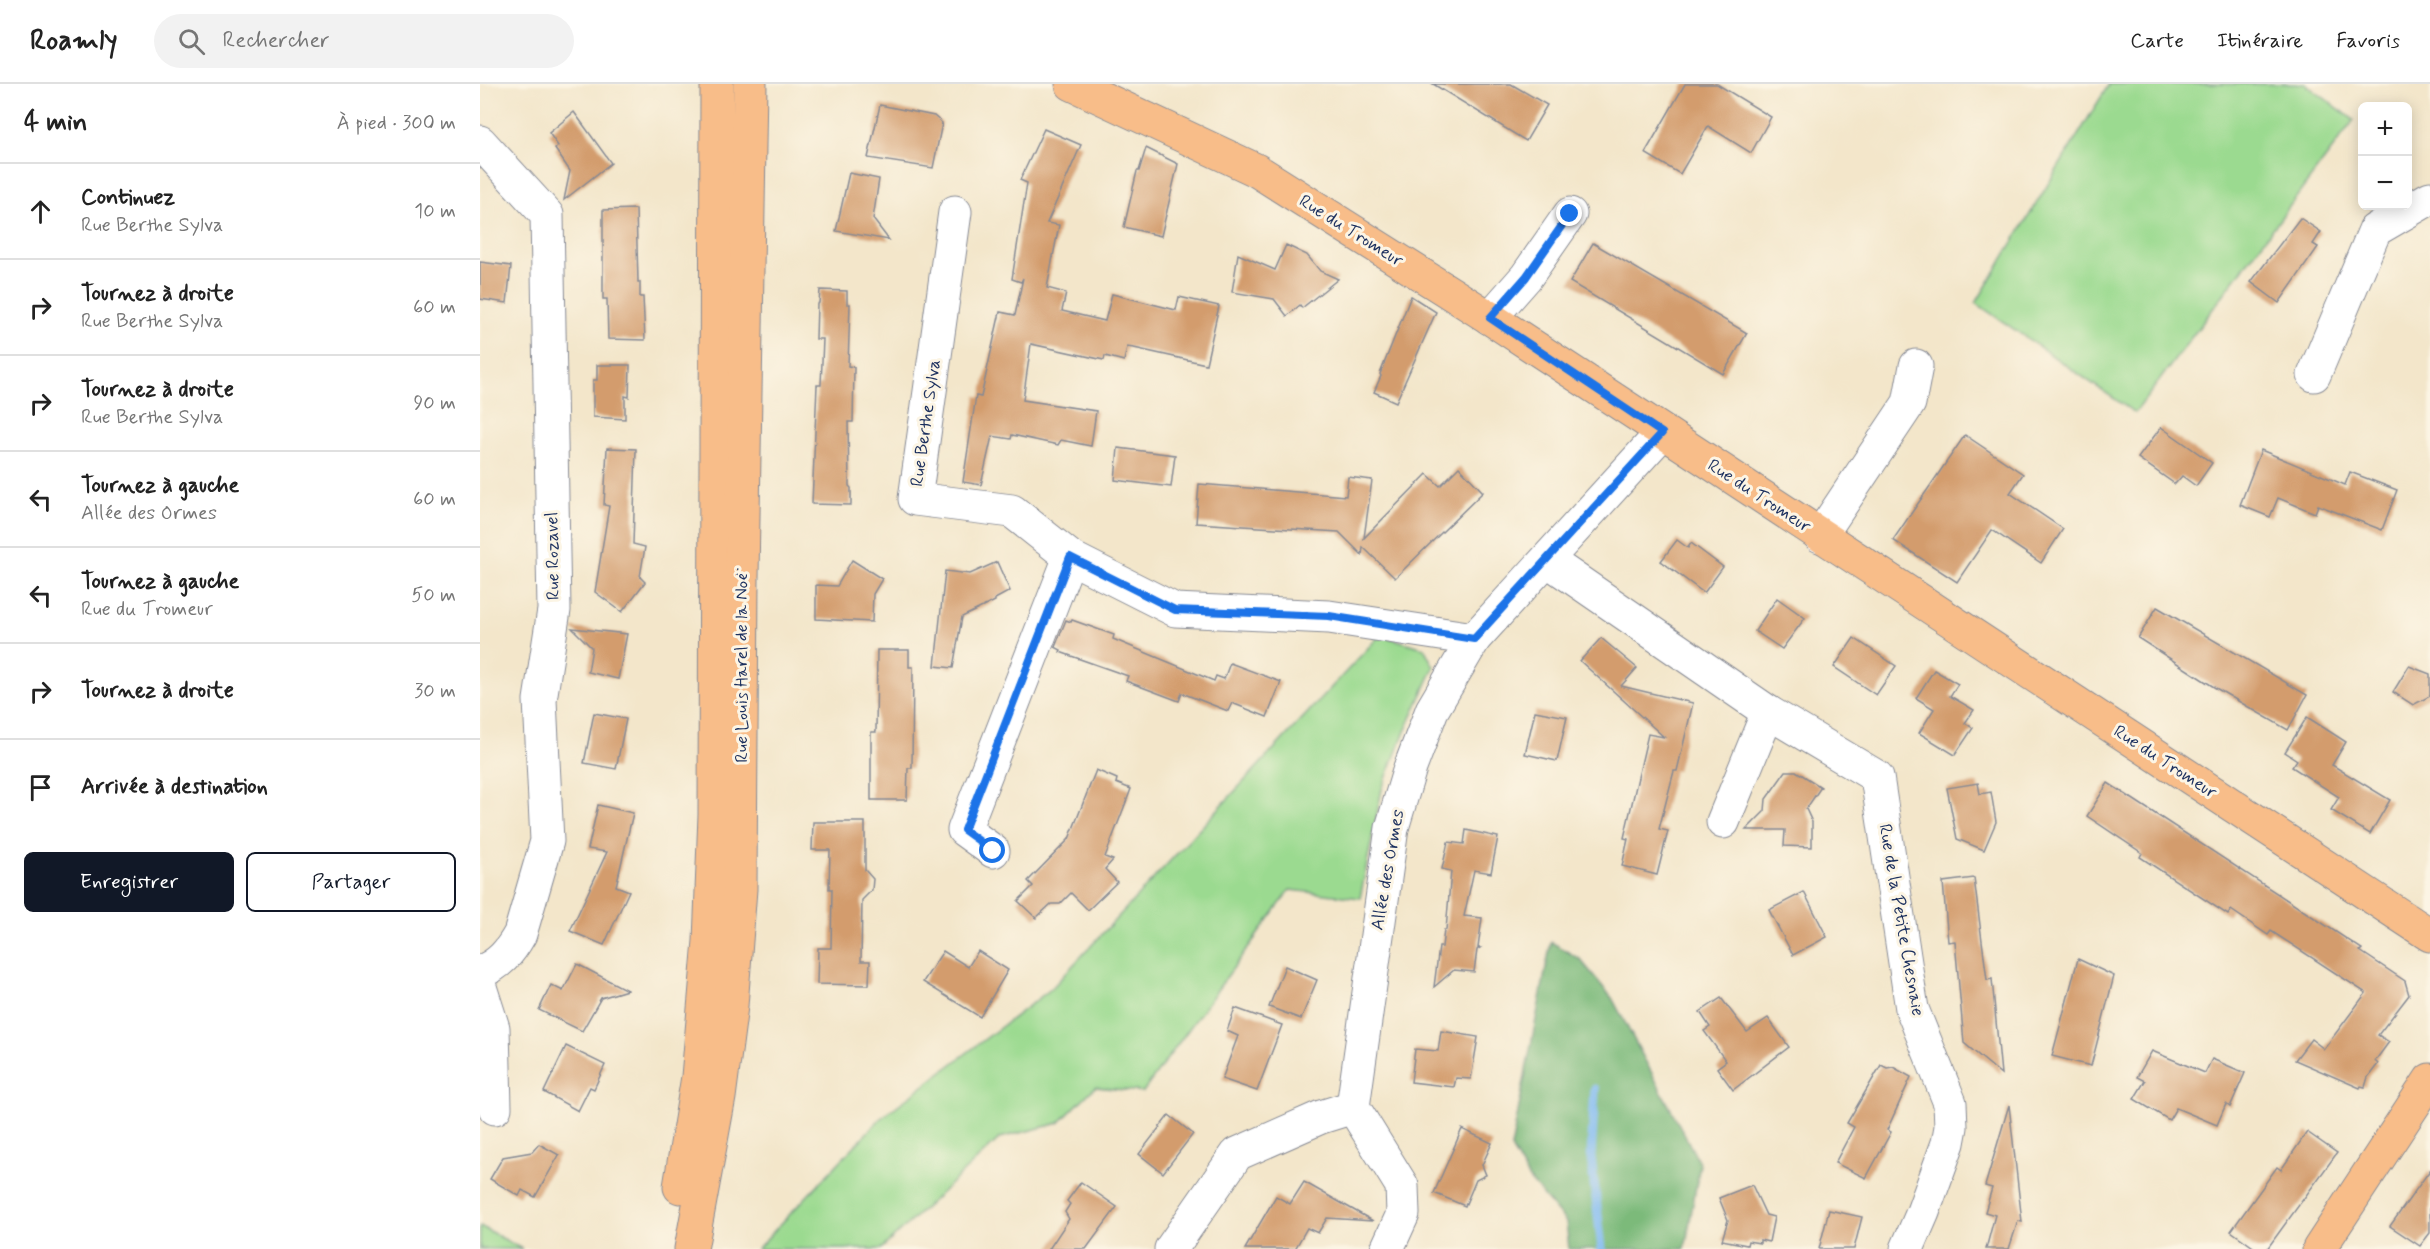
<!DOCTYPE html>
<html lang="fr">
<meta charset="utf-8">
<style>
:root{--surface:#fff;--page:#f2f2f2;--text:#222;--muted:#767676;--line:#e0e0e0;--accent:#111827}
body{margin:0;font-family:Mynerve,sans-serif;background:var(--page);color:var(--text)}
.controls{position:absolute;right:18px;top:18px;display:grid;overflow:hidden;border-radius:9px;box-shadow:0 3px 15px #0003}
.controls button{width:54px;height:54px;display:grid;place-items:center;padding:0;border:0;border-bottom:2px solid var(--line);background:var(--surface);color:var(--text);font:30px sans-serif}
.stop{position:absolute;width:18px;height:18px;margin:-14px;border:4px solid #1a73e8;border-radius:50%;background:#fff}
.stop.end{background:#1a73e8;border-color:#fff;box-shadow:0 2px 6px #0008}
.list{margin:0;padding:0;list-style:none}
h2{display:flex;justify-content:space-between;align-items:center;height:78px;margin:0;padding:0 24px;font-size:26px}
h2 small{font-size:20px;font-weight:400;color:var(--muted)}
.list li{display:grid;grid-template-columns:39px 1fr auto;gap:18px;align-items:center;box-sizing:border-box;height:96px;padding:0 24px;border-top:2px solid var(--line)}
.list b{display:block;font-size:22px;white-space:nowrap}
.list p{margin:0;font-size:20px;white-space:nowrap;color:var(--muted)}
.list em{font-size:20px;font-style:normal;color:var(--muted)}
.actions{display:flex;gap:12px;padding:18px 24px}
.actions a{flex:1;padding:14px 0;border:2px solid var(--accent);border-radius:9px;text-align:center;font-size:21px;color:var(--accent)}
.actions .main{background:var(--accent);color:#fff}
.icon{flex:none;width:33px;height:33px;fill:none;stroke:currentColor;stroke-width:2;stroke-linecap:round;stroke-linejoin:round}
.map{position:relative;flex:none;width:1950px;height:1165px;overflow:hidden}
header{display:flex;align-items:center;gap:36px;box-sizing:border-box;height:84px;padding:0 30px;background:var(--surface);border-bottom:2px solid var(--line)}
header strong{font-size:28px}
nav{display:flex;gap:33px;margin-inline-start:auto;font-size:21px}
.search{width:420px;height:54px;background:var(--page);display:flex;align-items:center;gap:15px;box-sizing:border-box;padding:0 21px;border-radius:33px;color:var(--muted);font-size:22px}
main{display:flex}
aside{flex:1;background:var(--surface)}
.map>svg:first-child{display:block}
</style>
<header>
<strong>Roamly</strong>
<div class="search"><svg class="icon" aria-label="search" viewBox="0 0 24 24"><circle cx="10" cy="10" r="6"/><path d="M15 15l6 6"/></svg>Rechercher</div>
<nav><a>Carte</a><a>Itinéraire</a><a>Favoris</a></nav>
</header>
<main>
<aside>
<h2>4 min<small>À pied · 300 m</small></h2>
<ul class="list">
<li><svg class="icon" aria-label="ahead" viewBox="0 0 24 24"><path d="M12 20V5M6 11l6-6 6 6"/></svg><div><b>Continuez</b><p>Rue Berthe Sylva</p></div><em>10 m</em></li>
<li><svg class="icon" aria-label="right" viewBox="0 0 24 24"><path d="M7 20v-9h11M14 6l5 5-5 5"/></svg><div><b>Tournez à droite</b><p>Rue Berthe Sylva</p></div><em>60 m</em></li>
<li><svg class="icon" aria-label="right" viewBox="0 0 24 24"><path d="M7 20v-9h11M14 6l5 5-5 5"/></svg><div><b>Tournez à droite</b><p>Rue Berthe Sylva</p></div><em>90 m</em></li>
<li><svg class="icon" aria-label="left" viewBox="0 0 24 24"><path d="M17 20v-9H6M10 6l-5 5 5 5"/></svg><div><b>Tournez à gauche</b><p>Allée des Ormes</p></div><em>60 m</em></li>
<li><svg class="icon" aria-label="left" viewBox="0 0 24 24"><path d="M17 20v-9H6M10 6l-5 5 5 5"/></svg><div><b>Tournez à gauche</b><p>Rue du Tromeur</p></div><em>50 m</em></li>
<li><svg class="icon" aria-label="right" viewBox="0 0 24 24"><path d="M7 20v-9h11M14 6l5 5-5 5"/></svg><div><b>Tournez à droite</b></div><em>30 m</em></li>
<li><svg class="icon" aria-label="arrive" viewBox="0 0 24 24"><path d="M6 21V4h12l-3 4 3 4H6"/></svg><div><b>Arrivée à destination</b></div></li>
</ul>
<div class="actions"><a class="main">Enregistrer</a><a>Partager</a></div>
</aside>
<div class="map">
<svg width="1950" height="1165" viewBox="0 0 1950 1165">
<rect width="100%" height="100%" fill="#fcf5e5"/>
<filter id="ink" filterUnits="userSpaceOnUse"><feTurbulence type="fractalNoise" baseFrequency=".0167" numOctaves="2"/><feDisplacementMap in="SourceGraphic" scale="12" xChannelSelector="R" yChannelSelector="G"/><feConvolveMatrix kernelMatrix="1 2 1 2 8 2 1 2 1" color-interpolation-filters="sRGB"/></filter>
<filter id="wash" filterUnits="userSpaceOnUse"><feTurbulence type="fractalNoise" baseFrequency=".008" numOctaves="4" result="noise"/><feDisplacementMap in="SourceGraphic" scale="24" xChannelSelector="R" yChannelSelector="G"/><feGaussianBlur stdDeviation="1.35" result="paint"/><feColorMatrix in="noise" values="0 0 0 0 0 0 0 0 0 0 0 0 0 0 0 0 0 1.4 0 .05"/><feComposite in="paint" operator="in"/></filter>
<g filter="url(#wash)">
<rect width="100%" height="100%" fill="#f3e6ca"/>
<!-- green -->
<g fill="#9bda90" stroke="#5b8477" stroke-width="1.5">
<polygon points="1629,0 1825,0 1874,36 1655,329 1496,219"/>
<polygon points="900,551 944,564 954,583 919,661 902,705 880,814 810,806 663,1008 615,1003 579,1039 520,1054 401,1165 277,1165 401,1034 571,905"/>
<polygon points="0,1142 42,1165 0,1165"/>
</g>
<!-- forest -->
<polygon fill="#7cba7a" stroke="#4c746c" stroke-width="1.5" points="1071,858 1100,875 1132,914 1220,1080 1205,1165 1089,1165 1086,1138 1049,1095 1031,1064"/>
<g fill="none" stroke-linecap="round" stroke-linejoin="round">
<!-- stream -->
<polyline stroke="#7fbaf1" stroke-width="9" points="1115,1005 1111,1073 1122,1165"/>
</g>
<g id="blocks">
<!-- building -->
<g fill="#d39c6d">
<polygon points="953,0 1031,0 1067,21 1046,57"/>
<polygon points="1205,0 1237,0 1291,33 1271,69 1228,42 1200,90 1165,69"/>
<polygon points="400,21 454,32 462,39 453,84 388,74"/>
<polygon points="94,28 131,79 84,116 90,87 75,65 78,62 69,49"/>
<polygon points="564,45 601,61 567,139 579,141 567,204 586,209 582,227 625,237 632,210 696,226 699,213 739,222 726,280 654,264 647,263 644,277 625,272 624,276 551,260 543,316 616,327 611,362 581,356 578,361 532,351 531,355 512,352 501,401 483,398 496,312 501,313 520,228 535,231 543,194 541,198 532,195 547,99 540,96"/>
<polygon points="666,64 698,80 681,152 644,143 657,87 659,87"/>
<polygon points="369,89 399,95 393,135 409,156 356,147"/>
<polygon points="156,125 158,198 160,198 160,213 163,213 165,256 128,255 127,215 123,215 123,126"/>
<polygon points="1820,134 1841,148 1833,160 1838,163 1799,219 1771,198"/>
<polygon points="1113,159 1267,249 1243,290 1090,198"/>
<polygon points="806,161 827,171 840,187 858,195 822,224 820,221 807,232 794,215 752,208 758,170 795,186"/>
<polygon points="0,178 31,182 27,219 0,215"/>
<polygon points="340,206 367,207 367,220 370,220 368,282 374,283 373,338 368,338 369,402 371,404 371,421 332,420 337,301 341,301 343,255 336,255 337,220 339,219"/>
<polygon points="931,212 956,228 916,318 894,308 901,292 900,290"/>
<polygon points="117,281 150,281 149,313 145,312 145,335 113,333 113,296 117,296"/>
<polygon points="1681,343 1732,379 1716,402 1702,392 1695,400 1658,374"/>
<polygon points="1485,351 1543,390 1530,409 1583,445 1561,479 1512,446 1477,498 1413,456"/>
<polygon points="127,364 156,365 153,460 165,463 160,493 165,498 142,528 115,508 129,422 124,421"/>
<polygon points="638,364 695,371 691,403 635,396"/>
<polygon points="1781,366 1865,401 1870,388 1917,406 1902,446 1838,421 1835,429 1798,414 1790,433 1760,421"/>
<polygon points="979,383 1003,408 915,494 883,463 882,471 859,448 716,439 719,400 866,412 868,393 892,396 884,454 947,390 960,402"/>
<polygon points="1197,456 1208,464 1211,459 1243,483 1224,509 1181,477"/>
<polygon points="372,476 402,495 393,510 392,538 336,535 336,501 357,502"/>
<polygon points="517,478 530,507 515,515 515,517 482,533 473,584 455,582 465,487 490,490"/>
<polygon points="1297,514 1325,534 1302,565 1275,547"/>
<polygon points="1677,523 1827,611 1808,646 1734,603 1658,554"/>
<polygon points="586,536 591,538 592,536 634,551 633,555 734,597 736,592 744,595 750,579 801,598 787,633 752,619 748,627 702,609 699,617 646,597 648,592 580,568 581,566 575,563"/>
<polygon points="92,544 147,550 138,595 108,588 112,564"/>
<polygon points="1121,554 1157,584 1141,602 1213,619 1197,687 1194,687 1179,745 1188,747 1177,791 1142,782 1148,755 1144,754 1168,650 1184,653 1100,577"/>
<polygon points="1374,554 1416,582 1396,611 1354,583"/>
<polygon points="397,566 429,566 429,583 433,583 432,684 428,684 427,716 391,716 391,648 396,648"/>
<polygon points="1929,582 1950,590 1950,612 1933,621 1913,608"/>
<polygon points="1454,586 1478,600 1470,612 1494,626 1485,639 1493,644 1475,671 1439,649 1454,625 1436,614"/>
<polygon points="1055,627 1087,633 1077,677 1045,670"/>
<polygon points="114,629 146,635 136,685 104,679"/>
<polygon points="1827,633 1866,658 1852,681 1910,716 1890,750 1851,726 1859,713 1812,683 1817,676 1805,668"/>
<polygon points="616,686 637,695 636,699 651,705 625,773 633,776 625,785 637,798 608,826 591,809 580,820 571,820 556,834 538,817 553,802 548,797 589,755"/>
<polygon points="1306,687 1316,687 1341,703 1326,725 1332,738 1332,763 1304,762 1305,746 1266,746 1285,727 1286,715"/>
<polygon points="1498,699 1500,710 1511,708 1516,738 1504,766 1477,755 1467,704"/>
<polygon points="1628,699 1882,865 1880,867 1925,897 1929,911 1898,951 1909,958 1895,977 1898,980 1888,993 1885,1003 1881,1002 1880,1004 1815,976 1831,955 1844,965 1886,909 1791,847 1788,851 1751,826 1748,831 1660,773 1662,769 1607,732"/>
<polygon points="118,721 153,729 136,802 149,807 124,861 90,847 127,768 108,765"/>
<polygon points="333,738 385,738 385,786 393,795 392,806 382,816 381,877 390,877 389,901 337,900 338,864 351,864 352,805 349,805 350,766 332,766"/>
<polygon points="986,746 1018,753 1011,789 994,786 984,832 1002,834 998,864 1000,864 997,866 994,888 974,886 954,903 959,863 962,863 964,846 966,846 971,787 962,785 968,758 984,760"/>
<polygon points="1494,794 1507,896 1512,895 1521,990 1484,959 1475,857 1468,858 1463,798"/>
<polygon points="1324,808 1347,853 1313,871 1289,826"/>
<polygon points="463,867 488,883 498,867 528,886 500,933 443,898"/>
<polygon points="1598,875 1634,892 1611,982 1572,972"/>
<polygon points="97,880 147,906 121,914 102,947 59,926 71,901 83,907"/>
<polygon points="805,882 837,896 821,935 789,923"/>
<polygon points="1241,914 1267,948 1288,934 1309,963 1253,1006 1237,984 1246,977 1224,947 1230,943 1220,928"/>
<polygon points="755,924 802,941 777,1007 742,995 758,952 747,947"/>
<polygon points="961,947 998,953 991,995 976,994 974,1003 931,998 935,965 958,967"/>
<polygon points="86,962 125,981 114,1005 110,1003 98,1027 64,1008"/>
<polygon points="1672,967 1725,989 1732,975 1765,989 1750,1023 1746,1020 1737,1041 1696,1024 1689,1036 1654,1015 1665,997 1657,993"/>
<polygon points="1401,981 1407,984 1413,983 1431,993 1407,1046 1411,1048 1386,1094 1355,1079 1374,1043 1367,1039"/>
<polygon points="1529,1021 1542,1138 1538,1137 1529,1165 1506,1165 1515,1131 1505,1128 1512,1104 1505,1102"/>
<polygon points="689,1031 713,1050 683,1089 659,1070"/>
<polygon points="982,1045 1012,1059 1002,1081 1006,1091 996,1096 985,1122 954,1109"/>
<polygon points="1827,1048 1857,1069 1787,1165 1776,1165 1751,1147 1797,1083 1801,1086"/>
<polygon points="59,1060 79,1071 55,1113 42,1106 39,1112 10,1095 23,1073 52,1068"/>
<polygon points="1950,1086 1950,1149 1940,1162 1910,1142"/>
<polygon points="601,1098 637,1123 606,1165 569,1165 589,1135 585,1128 590,1120 587,1117"/>
<polygon points="824,1098 893,1137 847,1134 838,1149 827,1144 815,1165 765,1165 796,1112 810,1120"/>
<polygon points="1272,1101 1286,1131 1294,1133 1289,1158 1280,1156 1280,1159 1268,1157 1267,1161 1242,1156 1248,1136 1239,1114"/>
<polygon points="1349,1126 1382,1133 1374,1165 1339,1165"/>
</g>
</g>
</g>
<g filter="url(#ink)">
<use href="#blocks" fill-opacity="0" stroke="#878a94" stroke-width="1.5"/>
<g fill="none" stroke-linecap="round" stroke-linejoin="round">
<!-- minor casing -->
<g stroke="#878a94" stroke-width="35">
<g id="minor">
<path d="M0 58 67 131 74 526 60 616 67 757 40 850C30 868 19 881 0 888"/>
<polyline points="475,128 435,415 532,427 590,473 695,526 849,533 994,555"/>
<polyline points="1010,234 1046,193 1090,130"/>
<polyline points="1834,291 1895,146 1950,114"/>
<polyline points="1340,452 1429,319 1436,282"/>
<polyline points="1067,476 1288,628 1397,693 1432,925 1470,1019 1471,1043 1468,1059 1443,1128 1427,1165"/>
<polyline points="1243,738 1288,628"/>
<polyline points="513,767 484,746 590,473"/>
<polyline points="0,903 13,944 15,1024"/>
<polyline points="691,1165 757,1070 841,1033 873,1023"/>
<polyline points="907,1165 923,1130 922,1102 873,1023 912,744 930,684 952,626 994,555 1182,349"/>
</g>
</g>
<!-- major casing -->
<g stroke="#878a94" stroke-width="35">
<g id="major">
<polyline points="592,0 776,86 1010,234 1950,851"/>
<polyline points="200,1103 218,993 230,857 235,731 237,0"/>
<polyline points="211,1165 239,1013 251,922 260,805 262,494 270,0"/>
<polyline points="1839,1165 1950,996"/>
</g>
</g>
<!-- minor -->
<use href="#minor" stroke="#fff" stroke-width="33"/>
<!-- major -->
<use href="#major" stroke="#f8bd89" stroke-width="33"/>
</g>
</g>
<g fill="none" stroke-linecap="round" stroke-linejoin="round" filter="url(#ink)">
<!-- route -->
<polyline stroke="#1a73e8" stroke-width="8" points="513,767 484,746 590,473 695,526 849,532 994,555 1182,349 1010,234 1046,193 1090,130"/>
</g>
<g text-anchor="middle" dominant-baseline="central" stroke-width="6" stroke-linejoin="round" paint-order="stroke">
<!-- street labels -->
<g font-size="18" fill="#1b2f5e" stroke="#fcf5e5">
<text transform="translate(871 147) rotate(32)">Rue du Tromeur</text>
<text transform="translate(446 339) rotate(-82)">Rue Berthe Sylva</text>
<text transform="translate(1279 412) rotate(33)">Rue du Tromeur</text>
<text transform="translate(73 472) rotate(-91)">Rue Rozavel</text>
<text transform="translate(262 584) rotate(-90)">Rue Louis Harel de la Noë</text>
<text transform="translate(1685 678) rotate(33)">Rue du Tromeur</text>
<text transform="translate(908 786) rotate(-80)">Allée des Ormes</text>
<text transform="translate(1421 836) rotate(80)">Rue de la Petite Chesnaie</text>
</g>
</g>
</svg>
<div class="controls">
<button>+</button>
<button>−</button>
</div>
<div class="stop" style="left:513px;top:767px"></div>
<div class="stop end" style="left:1090px;top:130px"></div>
</div>
</main>
